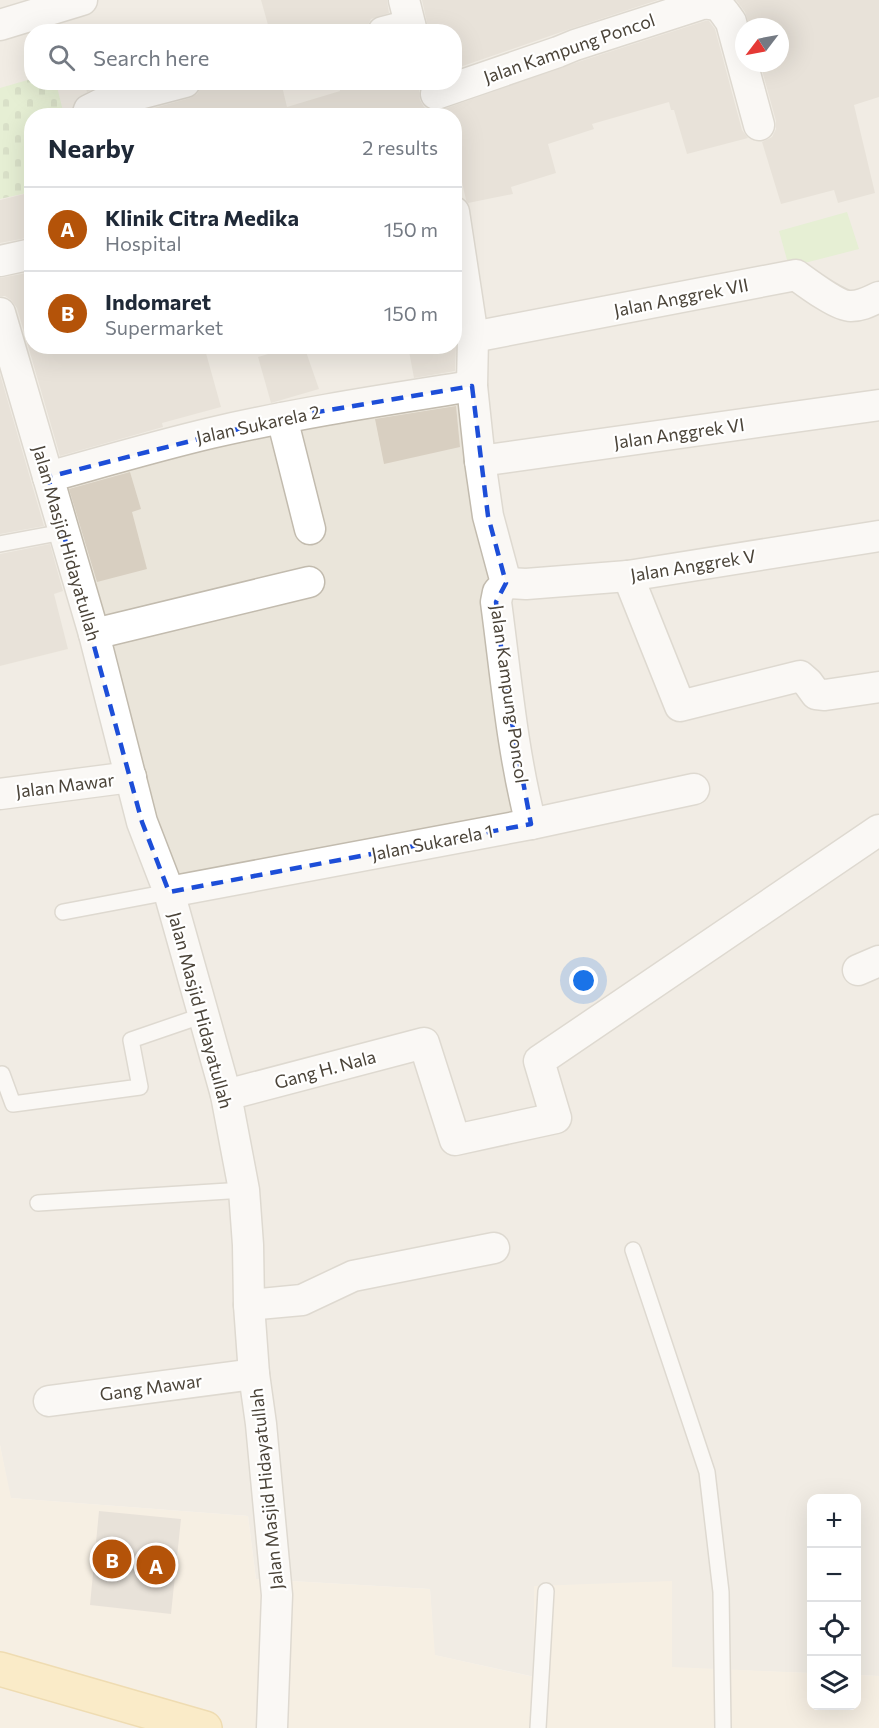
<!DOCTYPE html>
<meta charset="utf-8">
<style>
:root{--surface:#fff;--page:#f6f6f7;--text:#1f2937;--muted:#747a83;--line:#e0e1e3;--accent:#b45309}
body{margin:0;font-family:Commissioner,sans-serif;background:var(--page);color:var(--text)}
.controls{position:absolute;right:18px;bottom:18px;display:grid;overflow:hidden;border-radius:12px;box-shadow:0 6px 24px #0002}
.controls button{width:54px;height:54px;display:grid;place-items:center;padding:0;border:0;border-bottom:2px solid var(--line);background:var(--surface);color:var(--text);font:30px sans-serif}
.compass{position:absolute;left:735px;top:18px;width:54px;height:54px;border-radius:50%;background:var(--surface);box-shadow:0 6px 24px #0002;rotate:238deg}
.you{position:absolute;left:584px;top:981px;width:21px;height:21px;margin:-15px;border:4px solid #fff;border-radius:50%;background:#1a73e8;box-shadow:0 0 0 9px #1a73e833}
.badge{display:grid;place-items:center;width:39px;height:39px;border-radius:50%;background:var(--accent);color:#fff;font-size:20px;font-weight:700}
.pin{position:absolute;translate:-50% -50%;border:3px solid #fff;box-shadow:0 2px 6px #0006}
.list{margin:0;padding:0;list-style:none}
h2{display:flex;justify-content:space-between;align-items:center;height:78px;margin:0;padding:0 24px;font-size:26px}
h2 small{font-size:20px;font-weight:400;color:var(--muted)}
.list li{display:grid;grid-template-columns:39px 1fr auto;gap:18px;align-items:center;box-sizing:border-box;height:84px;padding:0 24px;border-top:2px solid var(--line)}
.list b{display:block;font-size:22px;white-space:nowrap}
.list p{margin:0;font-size:20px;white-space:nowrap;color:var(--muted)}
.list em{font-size:20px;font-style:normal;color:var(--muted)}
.icon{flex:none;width:33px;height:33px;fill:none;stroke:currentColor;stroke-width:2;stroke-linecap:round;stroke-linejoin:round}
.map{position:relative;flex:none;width:879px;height:1728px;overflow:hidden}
.search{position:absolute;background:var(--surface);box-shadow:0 6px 24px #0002;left:24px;top:24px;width:438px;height:66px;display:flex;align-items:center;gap:15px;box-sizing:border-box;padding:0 21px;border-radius:24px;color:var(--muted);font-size:22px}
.panel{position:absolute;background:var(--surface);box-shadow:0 6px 24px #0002;left:24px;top:108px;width:438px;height:246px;border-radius:24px}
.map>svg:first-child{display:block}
</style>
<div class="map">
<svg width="879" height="1728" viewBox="0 0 879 1728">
<defs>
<pattern id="cemetery-stones" width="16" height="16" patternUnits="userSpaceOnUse" patternTransform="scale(1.5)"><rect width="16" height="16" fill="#d2eab5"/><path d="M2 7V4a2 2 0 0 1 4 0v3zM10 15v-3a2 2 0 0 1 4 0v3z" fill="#b6ca9c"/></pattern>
</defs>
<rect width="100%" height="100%" fill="#f6f3ec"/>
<!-- residential -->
<path fill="#eae5da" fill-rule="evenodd" d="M0 0H879V1676L857 1675 856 1498H812L811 1673 672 1668V1581L535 1677 434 1655 430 1589 256 1579 248 1516 10 1498 0 1445ZM744 27H780V63H744ZM32 32H454V82H32ZM32 116H454V346H32Z"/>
<!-- commercial -->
<polygon fill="#f7ead8" points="0,1445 11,1498 248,1516 256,1579 430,1589 435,1655 534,1677 534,1586 672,1581 672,1667 811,1673 812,1706 856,1706 857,1675 879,1676 879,1728 0,1728"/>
<!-- cemetery -->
<polygon fill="url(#cemetery-stones)" points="31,79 32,82 56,83 64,115 32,116 31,192 0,199 0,88"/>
<!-- garden -->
<polygon fill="#d2eab5" points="847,212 859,249 789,267 779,231"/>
<!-- building -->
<g fill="#d8cfc1">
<polygon points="261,0 387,0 389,13 371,19 367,27 366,32 270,32"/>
<polygon points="422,0 658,0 570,29 454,69 454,32 429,32"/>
<polygon points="736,0 879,0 879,97 854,105 875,193 838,203 834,190 781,204 762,142 772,137 776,129 776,121 760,63 780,63 780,27 750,27 745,12"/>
<polygon points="705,21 709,21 715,29 742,130 748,138 687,154 674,110 671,110 669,102 592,124 594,129 548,144 556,173 511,187 513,194 468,203 466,200 454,147 454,116 125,116 190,98 197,94 201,87 202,82 281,82 287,107 340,91 338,82 423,82 419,91 420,100 424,107 432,111 441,110 581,61"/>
<polygon points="84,82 115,82 97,87 87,92"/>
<polygon points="32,192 32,237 0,243 0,200"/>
<polygon points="32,272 32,346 204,346 221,407 162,423 163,427 60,456 17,308 11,300 5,296 0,296 0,278"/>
<polygon points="295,346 304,346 319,389 271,403 258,357"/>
<polygon points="408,346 456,346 455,371 414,378"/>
<polygon points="0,374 44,526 0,534"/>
<polygon points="456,406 460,447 384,464 375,419"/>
<polygon points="130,472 141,509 132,512 147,569 97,582 69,489"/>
<polygon points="50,544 63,591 54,594 68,649 0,666 0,554"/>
<polygon points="99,1511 181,1519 171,1614 90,1605"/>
</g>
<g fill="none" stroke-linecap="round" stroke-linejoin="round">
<!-- lane casing -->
<g stroke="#c2bbae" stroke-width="18">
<g id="lane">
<polyline points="0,544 63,532"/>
<polyline points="63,912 169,892"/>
<polyline points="2,1074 13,1104 140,1087 131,1040 204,1015"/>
<polyline points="38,1203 244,1190"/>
<polyline points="633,1250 707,1472 721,1592 723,1728"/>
<polyline points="538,1728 546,1591"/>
</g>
</g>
<!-- street casing -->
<g stroke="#c2bbae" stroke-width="33">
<g id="street">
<polyline points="404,0 412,32"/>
<polyline points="0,25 82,0"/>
<polyline points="383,32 410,25"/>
<path d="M436 94 558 52 575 45 702 4C720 3 721 8 731 22L759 125"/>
<polyline points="87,116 89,110 101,104 185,82"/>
<path d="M454 212 473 337 472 386 480 461 488 516 506 583 498 592 496 602C506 676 512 751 531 824"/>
<polyline points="0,261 32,254"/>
<polyline points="0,313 94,634 142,822 169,892 226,1095 244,1190 248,1245 249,1305 254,1374 261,1424 277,1595 272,1728"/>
<path d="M473 337 796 275C807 283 839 307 851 306 862 306 870 301 879 297"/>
<polyline points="282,418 310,529"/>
<polyline points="480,461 879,405"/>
<path d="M48 477C102 462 156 446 211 433 297 413 384 400 472 386"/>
<polyline points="628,576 680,706 800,676 808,683 816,694 825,695 879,687"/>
<polyline points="506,583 526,584 628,576 879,536"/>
<polyline points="94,634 309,582"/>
<polyline points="0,794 131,777"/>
<polyline points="169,892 531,824 694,789"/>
<polyline points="858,970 879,961"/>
<polyline points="226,1095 424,1043 455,1140 556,1118 539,1061 879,830"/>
<polyline points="249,1305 302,1300 353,1276 494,1248"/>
<polyline points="49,1401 254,1374"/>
</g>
</g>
<!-- primary casing -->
<g stroke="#e6c16a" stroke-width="36">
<polyline id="primary" points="0,1669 205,1728"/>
</g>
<!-- lane -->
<use href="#lane" stroke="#fff" stroke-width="15"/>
<!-- street -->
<use href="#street" stroke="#fff" stroke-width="30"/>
<!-- primary -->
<use href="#primary" stroke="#ffe39c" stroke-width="33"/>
</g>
<!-- marked area -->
<path d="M0 0H879V1728H0ZM472 386 488 516 506 583 496 602 506 691 531 824 169 892 142 822 48 477 282 418Z" fill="#f6f3ec" fill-opacity=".55" fill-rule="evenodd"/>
<path fill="none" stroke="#1d4ed8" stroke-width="4.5" stroke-dasharray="12 8" stroke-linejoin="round" d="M472 386 488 516 506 583 496 602 506 691 531 824 169 892 142 822 48 477 282 418Z"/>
<g text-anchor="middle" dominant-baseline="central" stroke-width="4.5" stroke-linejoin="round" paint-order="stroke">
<!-- street labels -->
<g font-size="18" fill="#4b4439" stroke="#fff">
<text transform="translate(569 48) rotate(-19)">Jalan Kampung Poncol</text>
<text transform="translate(681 297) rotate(-11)">Jalan Anggrek VII</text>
<text transform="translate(258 424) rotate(-12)">Jalan Sukarela 2</text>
<text transform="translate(679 433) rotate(-8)">Jalan Anggrek VI</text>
<text transform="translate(67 543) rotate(74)">Jalan Masjid Hidayatullah</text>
<text transform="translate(693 565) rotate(-9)">Jalan Anggrek V</text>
<text transform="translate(510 694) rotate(82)">Jalan Kampung Poncol</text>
<text transform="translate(65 785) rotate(-7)">Jalan Mawar</text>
<text transform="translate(432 842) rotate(-11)">Jalan Sukarela 1</text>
<text transform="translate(201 1010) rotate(75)">Jalan Masjid Hidayatullah</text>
<text transform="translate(325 1069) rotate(-15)">Gang H. Nala</text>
<text transform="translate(151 1387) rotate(-8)">Gang Mawar</text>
<text transform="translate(266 1489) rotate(-96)">Jalan Masjid Hidayatullah</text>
</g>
</g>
</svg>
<div class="controls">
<button>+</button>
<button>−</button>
<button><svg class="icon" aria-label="locate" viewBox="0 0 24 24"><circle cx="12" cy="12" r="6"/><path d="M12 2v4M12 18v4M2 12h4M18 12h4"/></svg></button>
<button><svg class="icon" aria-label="layers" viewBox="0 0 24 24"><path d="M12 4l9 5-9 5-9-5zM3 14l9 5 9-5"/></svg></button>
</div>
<svg class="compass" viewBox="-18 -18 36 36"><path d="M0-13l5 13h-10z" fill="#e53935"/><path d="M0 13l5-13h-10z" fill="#747a83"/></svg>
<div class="you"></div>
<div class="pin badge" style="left:156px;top:1565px">A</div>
<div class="pin badge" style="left:112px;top:1559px">B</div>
<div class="search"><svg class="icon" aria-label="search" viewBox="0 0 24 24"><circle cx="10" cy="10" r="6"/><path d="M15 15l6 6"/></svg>Search here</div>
<section class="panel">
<h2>Nearby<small>2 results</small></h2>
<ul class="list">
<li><span class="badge">A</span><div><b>Klinik Citra Medika</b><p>Hospital</p></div><em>150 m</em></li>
<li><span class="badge">B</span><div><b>Indomaret</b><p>Supermarket</p></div><em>150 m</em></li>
</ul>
</section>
</div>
